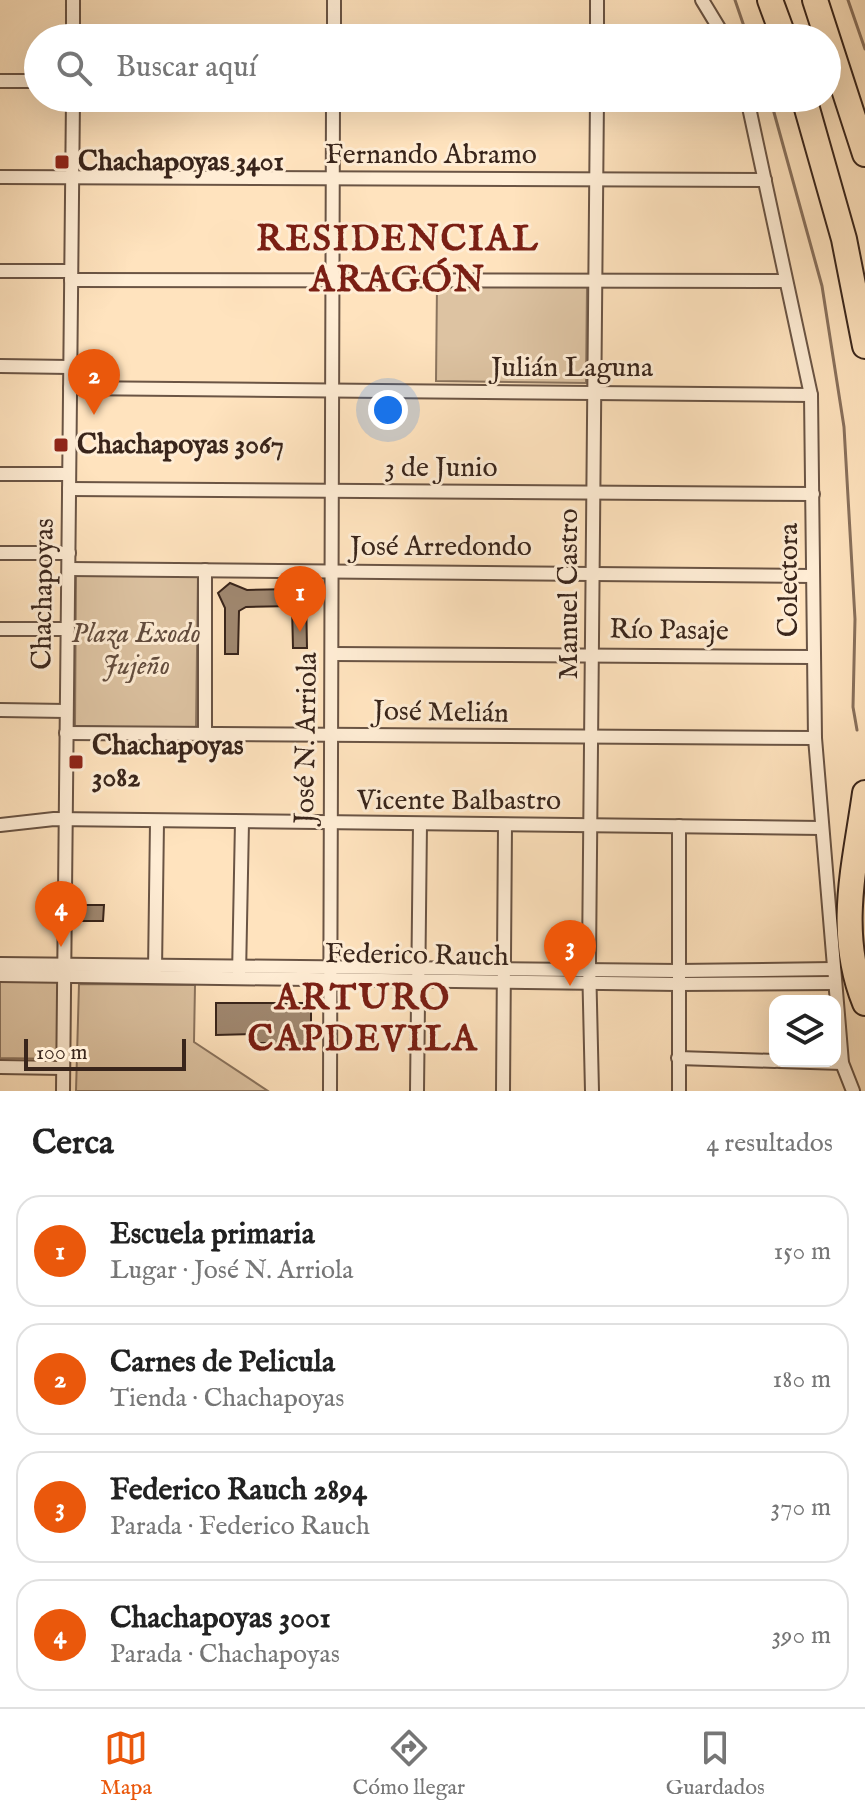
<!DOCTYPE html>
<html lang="es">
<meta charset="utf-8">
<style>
:root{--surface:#fff;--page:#f6f6f6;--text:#222;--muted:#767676;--line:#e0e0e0;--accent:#ea580c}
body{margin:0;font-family:"IM FELL English",serif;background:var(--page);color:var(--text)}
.controls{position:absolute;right:24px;bottom:24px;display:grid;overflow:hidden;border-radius:16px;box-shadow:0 8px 32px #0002}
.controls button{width:72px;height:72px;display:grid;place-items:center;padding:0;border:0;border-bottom:2px solid var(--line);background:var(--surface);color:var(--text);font:40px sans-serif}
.scale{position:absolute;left:24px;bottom:20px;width:162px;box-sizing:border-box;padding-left:8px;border:4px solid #39251b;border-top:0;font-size:22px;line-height:28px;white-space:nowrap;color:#39251b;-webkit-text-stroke:6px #ffedd5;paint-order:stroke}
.you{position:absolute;left:388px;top:410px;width:28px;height:28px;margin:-20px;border:6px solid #fff;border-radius:50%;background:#1a73e8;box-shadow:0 0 0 12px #1a73e833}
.badge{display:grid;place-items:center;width:52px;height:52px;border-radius:50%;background:var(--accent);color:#fff;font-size:26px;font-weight:700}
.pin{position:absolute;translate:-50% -66px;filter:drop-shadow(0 2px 4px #0008)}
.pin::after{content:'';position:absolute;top:42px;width:28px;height:24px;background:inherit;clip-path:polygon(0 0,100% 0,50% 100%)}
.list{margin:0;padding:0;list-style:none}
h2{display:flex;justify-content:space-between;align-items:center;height:104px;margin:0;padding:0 32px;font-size:34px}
h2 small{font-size:26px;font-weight:400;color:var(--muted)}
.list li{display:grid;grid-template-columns:52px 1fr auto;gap:24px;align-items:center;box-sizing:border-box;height:112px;margin:0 16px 16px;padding:0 16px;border:2px solid var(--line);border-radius:24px}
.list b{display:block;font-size:30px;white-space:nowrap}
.list p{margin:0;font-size:26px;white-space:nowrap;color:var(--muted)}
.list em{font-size:26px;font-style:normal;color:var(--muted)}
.icon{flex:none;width:44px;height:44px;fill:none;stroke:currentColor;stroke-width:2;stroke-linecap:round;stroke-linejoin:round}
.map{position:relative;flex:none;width:865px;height:1091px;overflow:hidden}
.search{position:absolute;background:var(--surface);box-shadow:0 8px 32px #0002;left:24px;right:24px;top:24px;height:88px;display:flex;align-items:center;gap:20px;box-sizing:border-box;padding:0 28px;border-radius:44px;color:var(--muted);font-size:30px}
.sheet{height:616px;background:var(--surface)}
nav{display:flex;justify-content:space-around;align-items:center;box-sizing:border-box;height:112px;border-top:2px solid var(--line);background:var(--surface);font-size:22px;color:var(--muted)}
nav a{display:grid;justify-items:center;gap:4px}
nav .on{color:var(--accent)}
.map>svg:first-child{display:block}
</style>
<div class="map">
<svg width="865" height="1091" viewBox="0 0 865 1091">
<rect width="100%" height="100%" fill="#ffe3be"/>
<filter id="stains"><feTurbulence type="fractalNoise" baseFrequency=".0025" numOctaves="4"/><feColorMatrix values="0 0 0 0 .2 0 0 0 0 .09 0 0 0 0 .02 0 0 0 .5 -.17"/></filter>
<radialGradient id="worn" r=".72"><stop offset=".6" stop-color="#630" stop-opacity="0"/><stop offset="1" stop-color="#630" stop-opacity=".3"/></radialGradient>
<!-- green -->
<g fill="#ddc3a2" stroke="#8b745e" stroke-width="2">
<polygon points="437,285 587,287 586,383 436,381"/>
<polygon points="198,573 196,729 75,726 76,574"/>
<polygon points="0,980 60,981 57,1059 0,1058"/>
<polygon points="79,984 195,985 194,1042 268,1091 76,1091"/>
</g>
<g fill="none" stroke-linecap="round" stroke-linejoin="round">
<!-- stream -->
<g stroke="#88705c" stroke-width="3">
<polyline points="735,0 748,38"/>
<polyline points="848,0 865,49"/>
<polyline points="770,98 822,286 844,427 855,619 853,707 857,730"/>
</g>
</g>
<!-- building -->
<g fill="#a08870" stroke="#39251b" stroke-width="2">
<polygon points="230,583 247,590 293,589 306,595 307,648 293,648 292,606 246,607 239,611 238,654 225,654 225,608 218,593"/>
<polygon points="81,905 104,905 103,921 81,921"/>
<polygon points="216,1003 311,1003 311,1047 271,1048 271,1043 254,1043 254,1034 216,1035"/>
</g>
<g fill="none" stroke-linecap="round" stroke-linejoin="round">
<!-- street casing -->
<g stroke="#6a5444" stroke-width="16">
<g id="street">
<polyline points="702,0 725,38"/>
<polyline points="73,38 73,0"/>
<polyline points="334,38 334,0"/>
<polyline points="597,38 597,0"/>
<polyline points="0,81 38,81"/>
<polyline points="747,98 811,395 815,738 842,1063 853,1091"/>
<polyline points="0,177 765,180"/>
<polyline points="0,271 71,271"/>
<polyline points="71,280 785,281"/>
<polyline points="0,366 70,367"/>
<polyline points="70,388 811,395"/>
<polyline points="0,474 69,474"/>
<polyline points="69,489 813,494"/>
<polyline points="0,553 69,553"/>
<polyline points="69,569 812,576"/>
<polyline points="0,629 68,629"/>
<polyline points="332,654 813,657"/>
<polyline points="0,710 66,711"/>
<polyline points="66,733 815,738"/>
<polyline points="205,733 205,570"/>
<polyline points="0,825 54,819 821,828"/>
<polyline points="0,964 678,971 833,969"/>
<polyline points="155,970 157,822"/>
<polyline points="0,975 678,984 834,983"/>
<polyline points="239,975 242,822"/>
<polyline points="678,1058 775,1061"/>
<polyline points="779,1061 842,1063"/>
<polyline points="0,1067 63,1068"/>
<polyline points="63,1091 73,98"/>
<polyline points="330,1091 333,98"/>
<polyline points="417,1091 420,824"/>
<polyline points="503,1091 505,825"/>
<polyline points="592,1091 589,961 597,98"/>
<polyline points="679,1091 679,826"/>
</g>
</g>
<!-- highway casing -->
<g stroke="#39251b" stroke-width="28">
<g id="highway">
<polyline points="770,0 784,38"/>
<polyline points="815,0 865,154"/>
<polyline points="804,98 844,239 865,346"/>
<path d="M865 793C855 865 836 932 865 1003"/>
</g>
</g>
<!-- street -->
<use href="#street" stroke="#ffedd5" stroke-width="12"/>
<!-- highway -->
<use href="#highway" stroke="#ffe3be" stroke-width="24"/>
</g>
<!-- markers -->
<g fill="#8f2418" stroke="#ffedd5" stroke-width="3">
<rect x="54" y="154" width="16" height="16" rx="4"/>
<rect x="53" y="437" width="16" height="16" rx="4"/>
<rect x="68" y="754" width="16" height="16" rx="4"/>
</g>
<g text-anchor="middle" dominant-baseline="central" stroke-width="6" stroke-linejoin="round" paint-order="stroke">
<!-- street labels -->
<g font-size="28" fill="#39251b" stroke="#ffedd5">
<text x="431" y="155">Fernando Abramo</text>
<text x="572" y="368">Julián Laguna</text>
<text x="441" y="468">3 de Junio</text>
<text x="441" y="547">José Arredondo</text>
<text transform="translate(789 580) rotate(-90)">Colectora</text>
<text transform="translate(44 594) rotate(-89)">Chachapoyas</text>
<text transform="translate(569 594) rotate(-90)">Manuel Castro</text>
<text transform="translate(669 631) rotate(1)">Río Pasaje</text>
<text transform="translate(441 713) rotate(1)">José Melián</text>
<text transform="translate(307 738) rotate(-89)">José N. Arriola</text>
<text x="459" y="801">Vicente Balbastro</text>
<text transform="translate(417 956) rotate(1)">Federico Rauch</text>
</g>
<!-- poi labels -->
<g font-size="28" font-weight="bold" fill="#39251b" stroke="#ffedd5" text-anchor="start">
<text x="78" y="162">Chachapoyas 3401</text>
<text x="77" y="445">Chachapoyas 3067</text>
<text x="92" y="746">Chachapoyas<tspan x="92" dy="32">3082</tspan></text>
</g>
<!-- park labels -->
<g font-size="28" font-style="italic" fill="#624c3d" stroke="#ffedd5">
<text x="136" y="634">Plaza Exodo<tspan x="136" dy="32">Jujeño</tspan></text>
</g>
<!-- district labels -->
<g font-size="36" font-weight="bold" letter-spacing="2" fill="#7a1f14" stroke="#ffedd5">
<text x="398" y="240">RESIDENCIAL<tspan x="398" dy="41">ARAGÓN</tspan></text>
<text x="363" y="999">ARTURO<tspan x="363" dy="41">CAPDEVILA</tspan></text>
</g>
</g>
<rect width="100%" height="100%" filter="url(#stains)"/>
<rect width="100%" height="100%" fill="url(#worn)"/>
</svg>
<div class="controls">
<button><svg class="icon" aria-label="layers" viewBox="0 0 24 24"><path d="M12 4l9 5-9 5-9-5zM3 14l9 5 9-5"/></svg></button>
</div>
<div class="scale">100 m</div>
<div class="you"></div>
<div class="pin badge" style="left:300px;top:632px">1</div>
<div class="pin badge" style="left:94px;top:415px">2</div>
<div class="pin badge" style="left:570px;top:986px">3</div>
<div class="pin badge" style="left:61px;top:947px">4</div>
<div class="search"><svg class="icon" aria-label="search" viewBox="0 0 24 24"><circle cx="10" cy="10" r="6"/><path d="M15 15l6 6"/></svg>Buscar aquí</div>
</div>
<section class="sheet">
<h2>Cerca<small>4 resultados</small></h2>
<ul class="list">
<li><span class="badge">1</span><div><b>Escuela primaria</b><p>Lugar · José N. Arriola</p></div><em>150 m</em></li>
<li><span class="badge">2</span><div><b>Carnes de Pelicula</b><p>Tienda · Chachapoyas</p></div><em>180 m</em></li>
<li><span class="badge">3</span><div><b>Federico Rauch 2894</b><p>Parada · Federico Rauch</p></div><em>370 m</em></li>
<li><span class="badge">4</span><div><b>Chachapoyas 3001</b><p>Parada · Chachapoyas</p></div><em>390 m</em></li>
</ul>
</section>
<nav>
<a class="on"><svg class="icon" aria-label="map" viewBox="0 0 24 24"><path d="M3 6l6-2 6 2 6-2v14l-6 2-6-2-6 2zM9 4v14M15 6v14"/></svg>Mapa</a>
<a><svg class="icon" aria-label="directions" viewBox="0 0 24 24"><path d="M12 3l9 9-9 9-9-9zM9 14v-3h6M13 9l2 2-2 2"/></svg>Cómo llegar</a>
<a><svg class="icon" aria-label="saved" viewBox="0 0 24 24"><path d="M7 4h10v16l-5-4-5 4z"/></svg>Guardados</a>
</nav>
